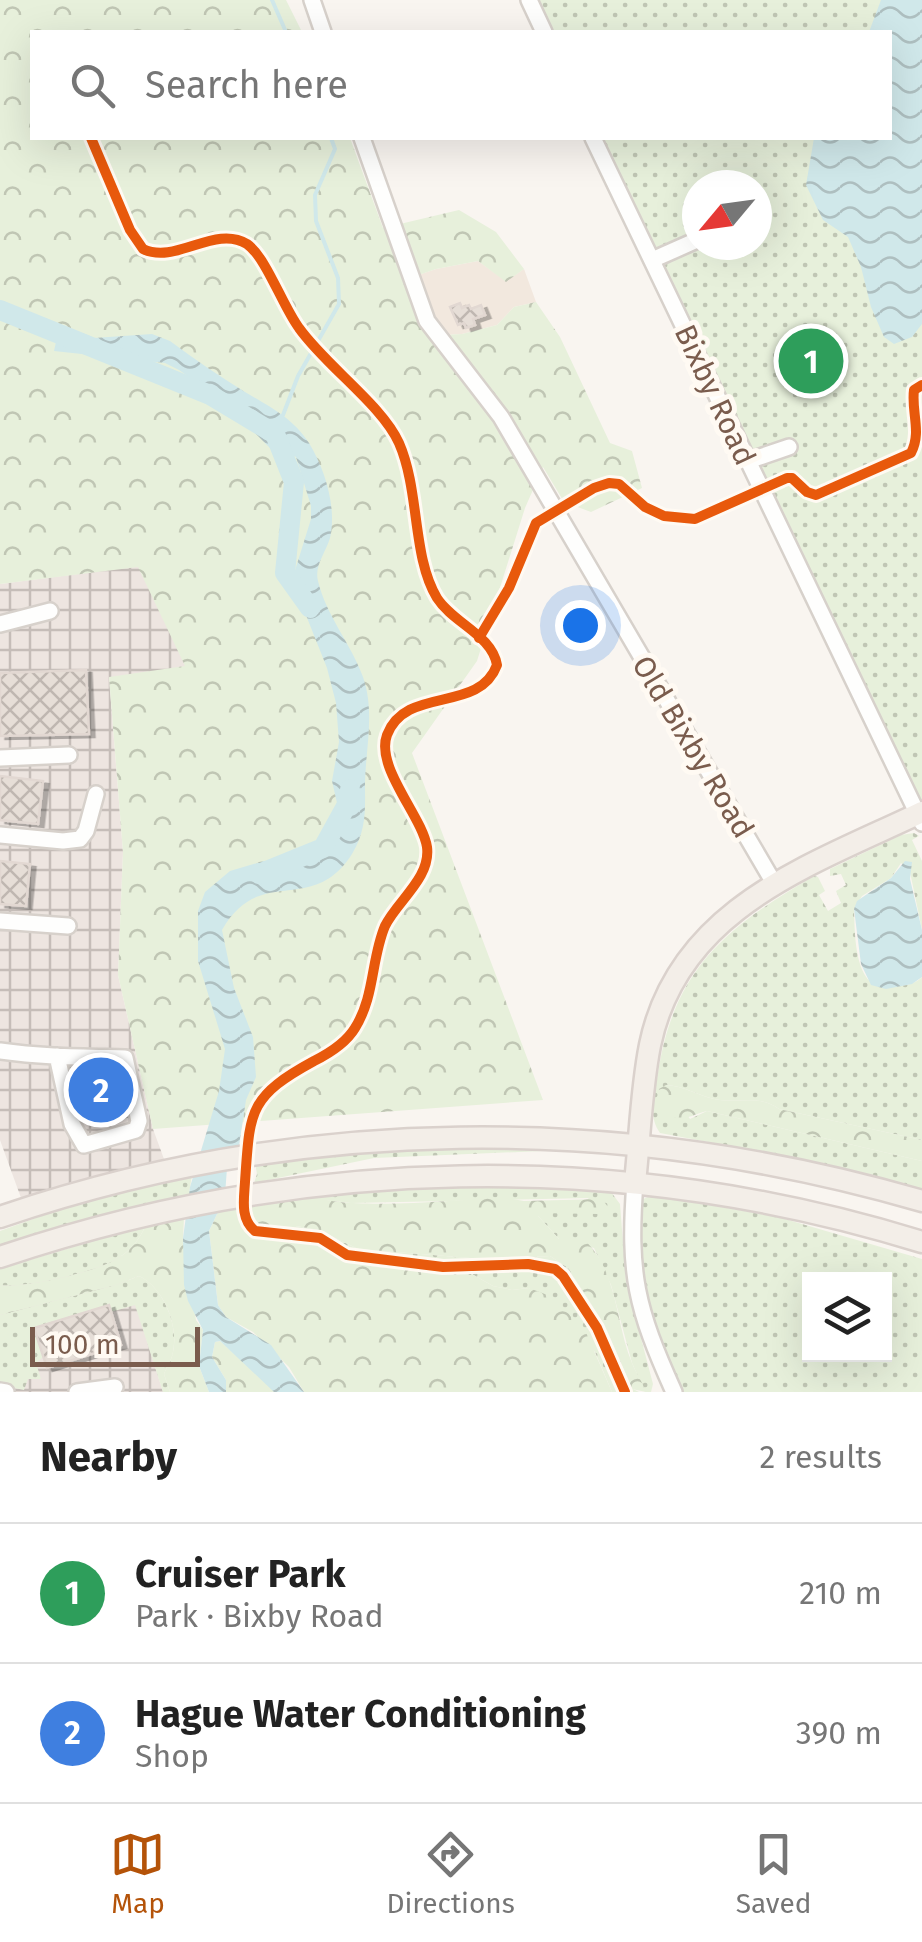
<!DOCTYPE html>
<meta charset="utf-8">
<style>
:root{--surface:#fff;--page:#f6f6f6;--text:#222;--muted:#767676;--line:#e0e0e0;--accent:#b45309}
body{margin:0;font-family:"Fira Sans",sans-serif;background:var(--page);color:var(--text)}
.controls{position:absolute;right:30px;bottom:30px;display:grid;overflow:hidden;border-radius:0px;box-shadow:0 10px 40px #0002}
.controls button{width:90px;height:90px;display:grid;place-items:center;padding:0;border:0;border-bottom:2px solid var(--line);background:var(--surface);color:var(--text);font:50px sans-serif}
.compass{position:absolute;left:682px;top:170px;width:90px;height:90px;border-radius:50%;background:var(--surface);box-shadow:0 10px 40px #0002;rotate:241deg}
.scale{position:absolute;left:30px;bottom:25px;width:170px;box-sizing:border-box;padding-left:10px;border:5px solid #7a5c4d;border-top:0;font-size:28px;line-height:35px;white-space:nowrap;color:#7a5c4d;-webkit-text-stroke:8px #fffaf3;paint-order:stroke}
.you{position:absolute;left:580px;top:625px;width:35px;height:35px;margin:-25px;border:8px solid #fff;border-radius:50%;background:#1a73e8;box-shadow:0 0 0 15px #1a73e833}
.badge{display:grid;place-items:center;width:65px;height:65px;border-radius:50%;background:var(--accent);color:#fff;font-size:32px;font-weight:700}
.pin{position:absolute;translate:-50% -50%;border:5px solid #fff;box-shadow:0 2px 10px #0006}
.list{margin:0;padding:0;list-style:none}
h2{display:flex;justify-content:space-between;align-items:center;height:130px;margin:0;padding:0 40px;font-size:42px}
h2 small{font-size:32px;font-weight:400;color:var(--muted)}
.list li{display:grid;grid-template-columns:65px 1fr auto;gap:30px;align-items:center;box-sizing:border-box;height:140px;padding:0 40px;border-top:2px solid var(--line)}
.list b{display:block;font-size:38px;white-space:nowrap}
.list p{margin:0;font-size:32px;white-space:nowrap;color:var(--muted)}
.list em{font-size:32px;font-style:normal;color:var(--muted)}
.icon{flex:none;width:55px;height:55px;fill:none;stroke:currentColor;stroke-width:2;stroke-linecap:round;stroke-linejoin:round}
.map{position:relative;flex:none;width:922px;height:1392px;overflow:hidden}
.search{position:absolute;background:var(--surface);box-shadow:0 10px 40px #0002;left:30px;right:30px;top:30px;height:110px;display:flex;align-items:center;gap:25px;box-sizing:border-box;padding:0 35px;border-radius:0px;color:var(--muted);font-size:38px}
.sheet{height:410px;background:var(--surface)}
nav{display:flex;justify-content:space-around;align-items:center;box-sizing:border-box;height:140px;border-top:2px solid var(--line);background:var(--surface);font-size:28px;color:var(--muted)}
nav a{display:grid;justify-items:center;gap:5px}
nav .on{color:var(--accent)}
.map>svg:first-child{display:block}
</style>
<div class="map">
<svg width="922" height="1392" viewBox="0 0 922 1392">
<defs>
<pattern id="industrial-grid" width="8" height="8" patternUnits="userSpaceOnUse" patternTransform="scale(2.5)"><rect width="8" height="8" fill="#ede5e0"/><path d="M0 4h8M4 0v8" fill="none" stroke="#c5bdb8"/></pattern>
<pattern id="grass-dots" width="8" height="8" patternUnits="userSpaceOnUse" patternTransform="scale(2.5)"><rect width="8" height="8" fill="#e7f0db"/><path d="M2 2h.1M6 6h.1" fill="none" stroke="#c0c6b4" stroke-width="1.8" stroke-linecap="round"/></pattern>
<pattern id="forest-crowns" width="20" height="18" patternUnits="userSpaceOnUse" patternTransform="scale(2.5)"><rect width="20" height="18" fill="#e7f0db"/><path d="M2 6a3 3 0 1 1 6 0M12 15a3 3 0 1 1 6 0" fill="none" stroke="#c0c6b4"/></pattern>
<pattern id="water-waves" width="16" height="10" patternUnits="userSpaceOnUse" patternTransform="scale(2.5)"><rect width="16" height="10" fill="#d0e8ea"/><path d="M0 5q4-4 8 0t8 0" fill="none" stroke="#aebfc0"/></pattern>
<pattern id="building-cross-hatch" width="8" height="8" patternUnits="userSpaceOnUse" patternTransform="scale(2.5)"><rect width="8" height="8" fill="#e6ded7"/><path d="M0 0l8 8M0 8l8-8" fill="none" stroke="#bfb7b1"/></pattern>
<filter id="shadow"><feDropShadow dx="5.5" dy="3" stdDeviation="0" flood-color="#0004"/></filter>
</defs>
<rect width="100%" height="100%" fill="#f9f5f0"/>
<!-- residential -->
<polygon fill="#f2e8de" points="478,261 506,281 524,269 536,302 514,307 497,325 462,334 426,336 406,279 436,269"/>
<!-- industrial -->
<g fill="url(#industrial-grid)">
<polygon points="139,566 186,667 109,678 123,852 118,975 153,1129 168,1170 25,1209 0,1140 0,584"/>
<polygon points="114,1235 163,1392 0,1392 0,1271"/>
</g>
<!-- grass -->
<g fill="url(#grass-dots)" fill-rule="evenodd">
<path d="M538 0H922V812L593 138H890V32H554ZM697 185H757V245H697Z"/>
<path d="M914 833 919 836 912 840 922 861V930L910 872 901 863 891 878 862 896 854 909C855 935 854 993 891 987 903 985 913 986 922 977V1140L779 1109C760 1094 736 1104 714 1099 697 1095 684 1086 666 1085L690 1119 707 1111 922 1161V1190L815 1162 660 1133C647 1115 655 1094 658 1073 674 968 727 927 814 876L818 877 825 891 819 895 828 911 841 903 836 891 846 885 841 874 830 876V869L901 835Z"/>
<polygon points="449,1145 567,1150 374,1158 254,1183 257,1174 255,1163 272,1159"/>
<polygon points="192,1175 189,1194 0,1247 0,1231 94,1197"/>
<polygon points="518,1185 600,1190 611,1192 620,1204 626,1281 653,1384 651,1392 645,1392 632,1363 611,1285 594,1248 559,1239 538,1216 538,1213 568,1212 589,1198 351,1203 322,1200 315,1196 439,1186"/>
<path d="M652 1195 778 1217 922 1259V1392H680C650 1327 640 1273 639 1201ZM810 1280H884V1354H810Z"/>
<path d="M146 1225C139 1240 130 1252 115 1260 94 1272 23 1289 0 1285V1269Z"/>
<polygon points="295,1226 319,1230 358,1249 483,1259 550,1256 567,1267 587,1297 608,1333 631,1388 639,1392 628,1392 593,1316 567,1276 551,1263 529,1261 462,1264 355,1253 317,1234 294,1232"/>
<polygon points="294,1237 316,1240 342,1255 362,1260 454,1270 538,1268 555,1272 596,1332 621,1392 612,1392 595,1352 529,1288 512,1290 493,1286 470,1273 376,1267 344,1261 307,1240"/>
<path d="M139 1276C163 1287 179 1325 173 1352 172 1359 167 1367 164 1374L170 1392H163L135 1305 111 1312 108 1305 34 1327 43 1357 36 1363 41 1379H28L24 1390 0 1385V1315L116 1285Z"/>
</g>
<!-- forest -->
<g fill="url(#forest-crowns)">
<polygon points="0,0 286,0 302,32 32,32 32,138 350,138 383,228 459,210 496,232 524,269 506,282 478,261 436,269 407,279 426,336 462,334 497,325 514,307 536,302 560,337 610,443 632,451 642,488 591,512 564,502 543,467 525,508 477,661 412,753 543,1100 153,1129 118,975 123,852 109,677 185,666 138,567 0,584"/>
<path d="M666 1085C684 1086 697 1095 714 1099 736 1104 760 1094 779 1109L922 1140V1161L707 1111C687 1116 686 1123 663 1114L658 1099 659 1089Z"/>
<path d="M315 1196C341 1211 466 1200 501 1197L524 1201 602 1199 608 1207 607 1211 599 1214 539 1213 538 1216 559 1239 582 1238C618 1268 615 1323 632 1363 636 1373 642 1381 646 1392L632 1389 608 1333 587 1297 567 1267 550 1256 483 1259 358 1249 319 1230 296 1226 294 1239 307 1240 344 1261 376 1267 470 1273 493 1286 512 1290 529 1288 550 1296 584 1328 612 1392H304L289 1367 253 1332 226 1317 218 1305 209 1231 217 1214 224 1209Z"/>
<path d="M184 1218 183 1238 196 1320 203 1330 199 1366 209 1392H170L164 1374C167 1367 172 1359 173 1352 179 1325 163 1287 139 1276L116 1285 0 1315V1285C23 1289 94 1272 115 1260 130 1252 139 1240 146 1225Z"/>
<polygon points="220,1341 269,1385 274,1392 226,1392 226,1380 212,1357 215,1342"/>
</g>
<!-- water -->
<g fill="url(#water-waves)">
<polygon points="881,0 922,0 922,324 912,337 894,344 884,337 871,307 861,267 848,237 823,220 806,185 814,138 890,138 890,32 869,32"/>
<path d="M60 324 94 338 152 334 170 341C194 359 219 376 245 392 270 407 293 418 309 443 325 469 337 508 330 538 326 552 314 566 318 581 326 615 351 644 363 677 375 712 366 746 365 782 365 809 367 829 352 854 312 917 260 863 222 930L234 988 253 1037 256 1077 246 1100 239 1146 227 1168 224 1209 217 1214 209 1231 218 1305 226 1317 271 1345 304 1392H274L220 1341 215 1342 212 1357 226 1380V1392H209L199 1366 203 1330 188 1301 184 1285 183 1238 190 1187 219 1091 225 1049 198 961V911L205 892 230 871 264 861 304 862 328 847 338 836 342 825 332 781 339 742 336 703 327 668 292 580 311 519V506L296 457 282 448 276 454 223 401 179 370 165 363 54 351Z"/>
<polygon points="905,861 912,862 910,879 922,930 922,977 912,984 886,989 871,985 861,964 854,909 857,901 891,878"/>
</g>
<g fill="none" stroke-linecap="round" stroke-linejoin="round">
<!-- stream -->
<g stroke="#d0e8ea" stroke-width="4">
<polyline points="272,0 286,32"/>
<polyline points="283,415 298,376 339,304 338,278 316,221 315,195 335,149 331,138"/>
</g>
<!-- river -->
<g stroke="#d0e8ea" stroke-width="20">
<polyline points="0,310 210,395 275,434 294,482 285,573 310,608"/>
<polyline points="259,874 323,848 350,799 350,789"/>
</g>
</g>
<!-- building -->
<g fill="url(#building-cross-hatch)" stroke="#e2d8d2" stroke-width="2.5" filter="url(#shadow)">
<polygon points="460,303 462,308 469,305 471,309 481,305 485,315 473,319 475,325 466,328 464,323 458,325 450,307"/>
<polygon points="86,670 89,734 0,736 0,673"/>
<polygon points="0,776 43,781 38,824 0,820"/>
<polygon points="0,861 30,864 26,906 0,904"/>
<polygon points="117,1061 126,1113 85,1120 76,1068"/>
<polygon points="109,1305 121,1345 47,1368 34,1328"/>
</g>
<g fill="none" stroke-linecap="round" stroke-linejoin="round">
<!-- minor casing -->
<g stroke="#d7d1cb" stroke-width="20">
<g id="minor">
<polyline points="312,0 323,32"/>
<polyline points="529,0 544,32"/>
<polyline points="362,138 427,321 501,417 774,883"/>
<polyline points="593,138 922,823"/>
<polyline points="652,260 697,240"/>
<polyline points="754,459 789,447"/>
<polyline points="0,624 50,611"/>
<polyline points="0,758 69,755"/>
<polyline points="0,835 63,841 80,839 86,831 96,794"/>
<polyline points="0,921 68,926"/>
<path d="M0 1051C42 1057 83 1057 125 1058L139 1121 136 1130 84 1145 72 1124 57 1056"/>
<path d="M635 1182C628 1274 636 1308 674 1392"/>
<polyline points="0,1391 6,1392"/>
<polyline points="77,1392 115,1387"/>
</g>
</g>
<!-- major casing -->
<g stroke="#dad1cc" stroke-width="25">
<g id="major">
<path d="M635 1182C640 1137 641 1090 650 1045 678 908 811 865 922 812"/>
<path d="M0 1217C298 1115 620 1113 922 1201"/>
<path d="M0 1257C300 1156 619 1148 922 1242"/>
</g>
</g>
<!-- minor -->
<use href="#minor" stroke="#fefefd" stroke-width="15"/>
<!-- major -->
<use href="#major" stroke="#f3eee8" stroke-width="20"/>
<!-- cycleway casing -->
<g stroke="#fffaf3" stroke-width="16">
<g id="cycleway">
<path d="M91 138 130 230 143 249C176 265 215 224 247 244 266 257 283 307 299 328 326 366 382 405 399 443 420 491 412 557 437 598 453 623 492 635 497 665 479 714 406 685 387 735 375 767 422 816 427 847 431 878 397 901 385 926 371 959 375 996 355 1028 346 1043 330 1053 314 1061 248 1097 250 1111 245 1182 244 1199 240 1219 255 1231L320 1238 347 1255 443 1267 528 1264 555 1269 563 1276 597 1328 625 1392"/>
<path d="M479 638 509 588 536 523 594 488 609 483 619 484 645 507 664 516 695 519 787 478H792L807 492 816 495 911 453C922 432 911 412 914 390L922 385"/>
</g>
</g>
<!-- cycleway -->
<use href="#cycleway" stroke="#e8590c" stroke-width="10"/>
</g>
<g text-anchor="middle" dominant-baseline="central" stroke-width="10" stroke-linejoin="round" paint-order="stroke">
<!-- street labels -->
<g font-size="30" fill="#7a5c4d" stroke="#fffaf3">
<text transform="translate(715 395) rotate(65)">Bixby Road</text>
<text transform="translate(693 747) rotate(59)">Old Bixby Road</text>
</g>
</g>
</svg>
<div class="controls">
<button><svg class="icon" aria-label="layers" viewBox="0 0 24 24"><path d="M12 4l9 5-9 5-9-5zM3 14l9 5 9-5"/></svg></button>
</div>
<svg class="compass" viewBox="-18 -18 36 36"><path d="M0-13l5 13h-10z" fill="#e53935"/><path d="M0 13l5-13h-10z" fill="#767676"/></svg>
<div class="scale">100 m</div>
<div class="you"></div>
<div class="pin badge" style="left:811px;top:361px;background:#2e9e5b">1</div>
<div class="pin badge" style="left:101px;top:1090px;background:#3f7fe0">2</div>
<div class="search"><svg class="icon" aria-label="search" viewBox="0 0 24 24"><circle cx="10" cy="10" r="6"/><path d="M15 15l6 6"/></svg>Search here</div>
</div>
<section class="sheet">
<h2>Nearby<small>2 results</small></h2>
<ul class="list">
<li><span class="badge" style="background:#2e9e5b">1</span><div><b>Cruiser Park</b><p>Park · Bixby Road</p></div><em>210 m</em></li>
<li><span class="badge" style="background:#3f7fe0">2</span><div><b>Hague Water Conditioning</b><p>Shop</p></div><em>390 m</em></li>
</ul>
</section>
<nav>
<a class="on"><svg class="icon" aria-label="map" viewBox="0 0 24 24"><path d="M3 6l6-2 6 2 6-2v14l-6 2-6-2-6 2zM9 4v14M15 6v14"/></svg>Map</a>
<a><svg class="icon" aria-label="directions" viewBox="0 0 24 24"><path d="M12 3l9 9-9 9-9-9zM9 14v-3h6M13 9l2 2-2 2"/></svg>Directions</a>
<a><svg class="icon" aria-label="saved" viewBox="0 0 24 24"><path d="M7 4h10v16l-5-4-5 4z"/></svg>Saved</a>
</nav>
